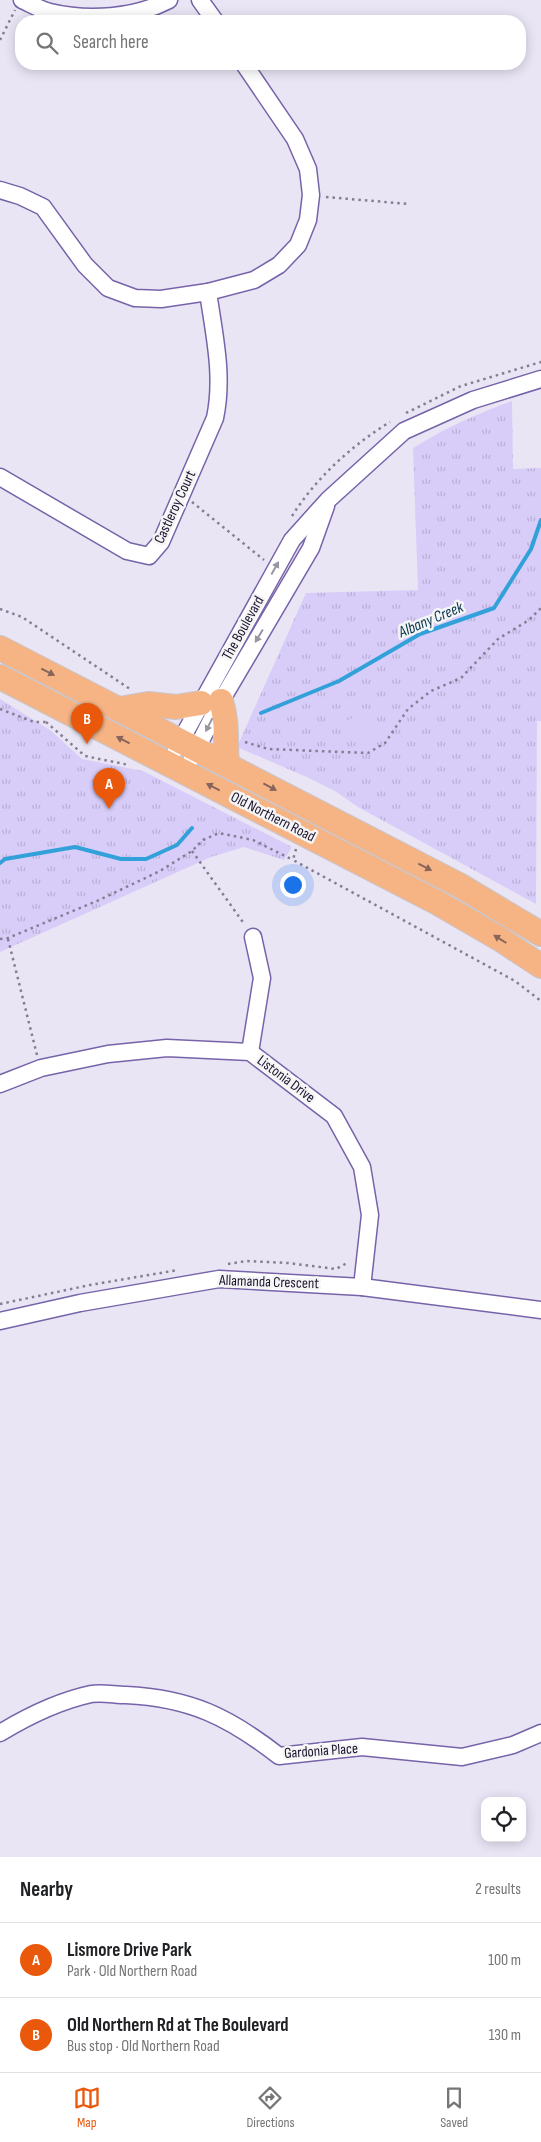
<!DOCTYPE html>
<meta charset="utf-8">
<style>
:root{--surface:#fff;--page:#f6f6f6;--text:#202124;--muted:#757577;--line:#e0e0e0;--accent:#ea580c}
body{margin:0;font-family:"Sofia Sans Condensed",sans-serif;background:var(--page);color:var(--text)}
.controls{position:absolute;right:15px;bottom:15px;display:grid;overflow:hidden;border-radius:10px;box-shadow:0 2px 12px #0003}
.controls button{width:45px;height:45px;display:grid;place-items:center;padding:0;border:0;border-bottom:1px solid var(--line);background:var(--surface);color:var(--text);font:25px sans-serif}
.you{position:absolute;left:292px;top:884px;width:18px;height:18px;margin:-12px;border:4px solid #fff;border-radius:50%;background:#1a73e8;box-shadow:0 0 0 8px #1a73e833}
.badge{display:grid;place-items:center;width:32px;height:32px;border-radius:50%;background:var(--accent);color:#fff;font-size:16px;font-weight:700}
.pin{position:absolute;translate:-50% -41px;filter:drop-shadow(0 1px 2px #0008)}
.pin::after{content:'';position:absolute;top:26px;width:18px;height:15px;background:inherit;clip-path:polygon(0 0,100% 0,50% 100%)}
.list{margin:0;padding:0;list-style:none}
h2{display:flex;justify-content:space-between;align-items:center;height:65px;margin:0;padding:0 20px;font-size:21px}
h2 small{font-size:16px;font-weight:400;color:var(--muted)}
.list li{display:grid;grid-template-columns:32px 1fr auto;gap:15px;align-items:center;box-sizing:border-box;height:75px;padding:0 20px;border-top:1px solid var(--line)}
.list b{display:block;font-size:19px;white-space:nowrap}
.list p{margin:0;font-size:16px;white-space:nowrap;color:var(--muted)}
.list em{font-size:16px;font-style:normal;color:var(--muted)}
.icon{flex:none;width:28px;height:28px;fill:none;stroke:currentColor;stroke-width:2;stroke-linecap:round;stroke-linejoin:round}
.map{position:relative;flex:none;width:541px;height:1857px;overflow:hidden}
.search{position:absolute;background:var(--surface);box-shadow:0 2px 12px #0003;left:15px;right:15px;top:15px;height:55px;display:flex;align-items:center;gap:12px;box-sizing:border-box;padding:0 18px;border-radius:20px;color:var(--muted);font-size:19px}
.sheet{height:215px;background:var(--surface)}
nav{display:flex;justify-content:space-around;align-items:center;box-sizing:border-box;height:70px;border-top:1px solid var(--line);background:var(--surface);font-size:14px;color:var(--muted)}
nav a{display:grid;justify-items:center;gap:2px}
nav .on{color:var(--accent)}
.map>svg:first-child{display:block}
</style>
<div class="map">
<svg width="541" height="1857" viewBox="0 0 541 1857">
<defs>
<pattern id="park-tufts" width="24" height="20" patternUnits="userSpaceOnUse" patternTransform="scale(1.25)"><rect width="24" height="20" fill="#d8cdf9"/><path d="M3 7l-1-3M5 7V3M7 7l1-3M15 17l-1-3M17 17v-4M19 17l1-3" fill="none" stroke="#b9afd6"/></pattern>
</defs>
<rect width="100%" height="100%" fill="#e9e5f5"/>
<!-- park -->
<g fill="url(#park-tufts)">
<path d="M512 401 513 469 541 468V721H537L536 904 358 807 335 791 309 778 237 747 306 593 418 590 413 448C445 428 477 414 512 401Z"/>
<polygon points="0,699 50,730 82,759 143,771 292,847 284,860 244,847 211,857 0,952"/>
</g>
<!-- garden -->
<polygon fill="#d8cdf9" points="371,709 382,732 357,744 346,721"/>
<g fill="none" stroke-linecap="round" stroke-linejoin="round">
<!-- stream -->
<g stroke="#32a1d9" stroke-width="4">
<polyline points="261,713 339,681 420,634 494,608 531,549 541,520"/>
<polyline points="0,863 5,859 75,847 121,859 146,859 177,845 192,828"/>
</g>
<!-- minor casing -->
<g stroke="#7763a9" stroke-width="19">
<g id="minor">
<path d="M22 0C31 4 41 10 50 12 88 21 135 18 169 0"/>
<polyline points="200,0 215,21"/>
<polyline points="0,190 20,196 43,207 85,265 108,288 135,298 161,299 208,292 254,280 279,265 298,245 308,220 311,195 308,169 295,139 244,64"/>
<path d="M0 477 127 551 149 556 161 542 215 418C224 376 214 334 208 292"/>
<polyline points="176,749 292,540 328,500 404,431 473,400 541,379"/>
<polyline points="192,758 221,701 311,548 326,506"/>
<polyline points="250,1052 262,978 253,937"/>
<polyline points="0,1084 41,1068 108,1054 167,1048 250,1052 334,1116 362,1167 370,1215 362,1287"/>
<polyline points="0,1321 80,1303 219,1279 362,1287 541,1310"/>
<path d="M0 1733C28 1716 59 1701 91 1694 102 1692 115 1695 126 1695 190 1698 229 1717 279 1756L362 1747 462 1757 513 1745 541 1733"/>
</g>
</g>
<!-- highway casing -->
<g stroke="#c8c6cd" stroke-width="26">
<g id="highway">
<polyline points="0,648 459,885 541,934"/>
<polyline points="0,677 438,903 500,939 541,966"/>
<path d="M221 701C228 722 225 742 227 764"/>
<polyline points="120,709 148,704 176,707 201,703"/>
</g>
</g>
<!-- path -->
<g stroke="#847e94" stroke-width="2.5" stroke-dasharray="2.5 4" stroke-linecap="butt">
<polyline points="0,40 15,10"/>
<polyline points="326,197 409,204"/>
<polyline points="406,413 461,386 541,362"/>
<polyline points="192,502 264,560"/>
<path d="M292 516C316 478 352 445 390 422"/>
<polyline points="0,609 22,617 130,689"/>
<polyline points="0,709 34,722 46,722"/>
<polyline points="46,722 85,756 129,765"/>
<polyline points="245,742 268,749 368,753 385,743 408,709 431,691 461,678 498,639 529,620 541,608"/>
<polyline points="296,849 293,860 515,981 541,1001"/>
<polyline points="192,851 245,925"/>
<polyline points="0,939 8,938 97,901 160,871 192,851 203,840 219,833 253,840 293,860"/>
<polyline points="8,939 37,1055"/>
<polyline points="228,1264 246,1261 288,1263 336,1269 347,1263"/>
<polyline points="0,1304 90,1285 178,1270"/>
</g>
<!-- minor -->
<use href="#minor" stroke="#fff" stroke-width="16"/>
<!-- highway -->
<use href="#highway" stroke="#f6b485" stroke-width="24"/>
</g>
<!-- one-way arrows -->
<defs><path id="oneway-solid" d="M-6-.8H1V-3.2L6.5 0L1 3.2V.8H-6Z" transform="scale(1.25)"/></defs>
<g fill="#9895a1">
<use href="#oneway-solid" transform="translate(275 568) rotate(-61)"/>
<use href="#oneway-solid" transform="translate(259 636) rotate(121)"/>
<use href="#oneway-solid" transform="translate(209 725) rotate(117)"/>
</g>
<g fill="#88645a">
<use href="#oneway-solid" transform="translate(48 672) rotate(27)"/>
<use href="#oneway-solid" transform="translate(123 740) rotate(-153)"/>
<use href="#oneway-solid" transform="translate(213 787) rotate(-153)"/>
<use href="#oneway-solid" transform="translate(270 787) rotate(28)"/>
<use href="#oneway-solid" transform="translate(425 867) rotate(27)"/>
<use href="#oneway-solid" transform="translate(500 939) rotate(-148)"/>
</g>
<g text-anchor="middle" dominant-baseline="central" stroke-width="5" stroke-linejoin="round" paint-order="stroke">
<!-- street labels -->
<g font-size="15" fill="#1b132e" stroke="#f5f5f5">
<text transform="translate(175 507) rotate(-65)">Castleroy Court</text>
<text transform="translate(243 628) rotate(-61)">The Boulevard</text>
<text transform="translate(273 817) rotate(27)">Old Northern Road</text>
<text transform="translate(286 1079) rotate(37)">Listonia Drive</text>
<text transform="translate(269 1282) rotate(2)">Allamanda Crescent</text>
<text transform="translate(321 1751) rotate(-4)">Gardonia Place</text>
</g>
<!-- water labels -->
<g font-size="16" font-style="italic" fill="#04344b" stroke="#f5f5f5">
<text transform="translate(431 620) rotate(-23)">Albany Creek</text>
</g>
</g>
</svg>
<div class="controls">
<button><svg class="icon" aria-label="locate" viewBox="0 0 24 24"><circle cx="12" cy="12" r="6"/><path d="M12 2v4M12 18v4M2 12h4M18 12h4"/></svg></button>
</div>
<div class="you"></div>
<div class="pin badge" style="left:109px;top:809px">A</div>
<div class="pin badge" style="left:87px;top:744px">B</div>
<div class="search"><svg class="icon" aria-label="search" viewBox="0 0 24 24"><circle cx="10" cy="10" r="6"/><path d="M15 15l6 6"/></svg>Search here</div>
</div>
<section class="sheet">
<h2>Nearby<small>2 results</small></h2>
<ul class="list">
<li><span class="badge">A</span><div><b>Lismore Drive Park</b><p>Park · Old Northern Road</p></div><em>100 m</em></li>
<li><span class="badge">B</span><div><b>Old Northern Rd at The Boulevard</b><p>Bus stop · Old Northern Road</p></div><em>130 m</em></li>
</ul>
</section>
<nav>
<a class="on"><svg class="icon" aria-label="map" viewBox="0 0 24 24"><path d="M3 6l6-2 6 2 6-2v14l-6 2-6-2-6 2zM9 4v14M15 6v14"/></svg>Map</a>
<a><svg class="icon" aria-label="directions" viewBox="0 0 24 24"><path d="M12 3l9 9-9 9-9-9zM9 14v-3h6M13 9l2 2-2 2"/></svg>Directions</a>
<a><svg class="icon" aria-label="saved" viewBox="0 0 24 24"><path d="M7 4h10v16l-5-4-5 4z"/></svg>Saved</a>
</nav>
